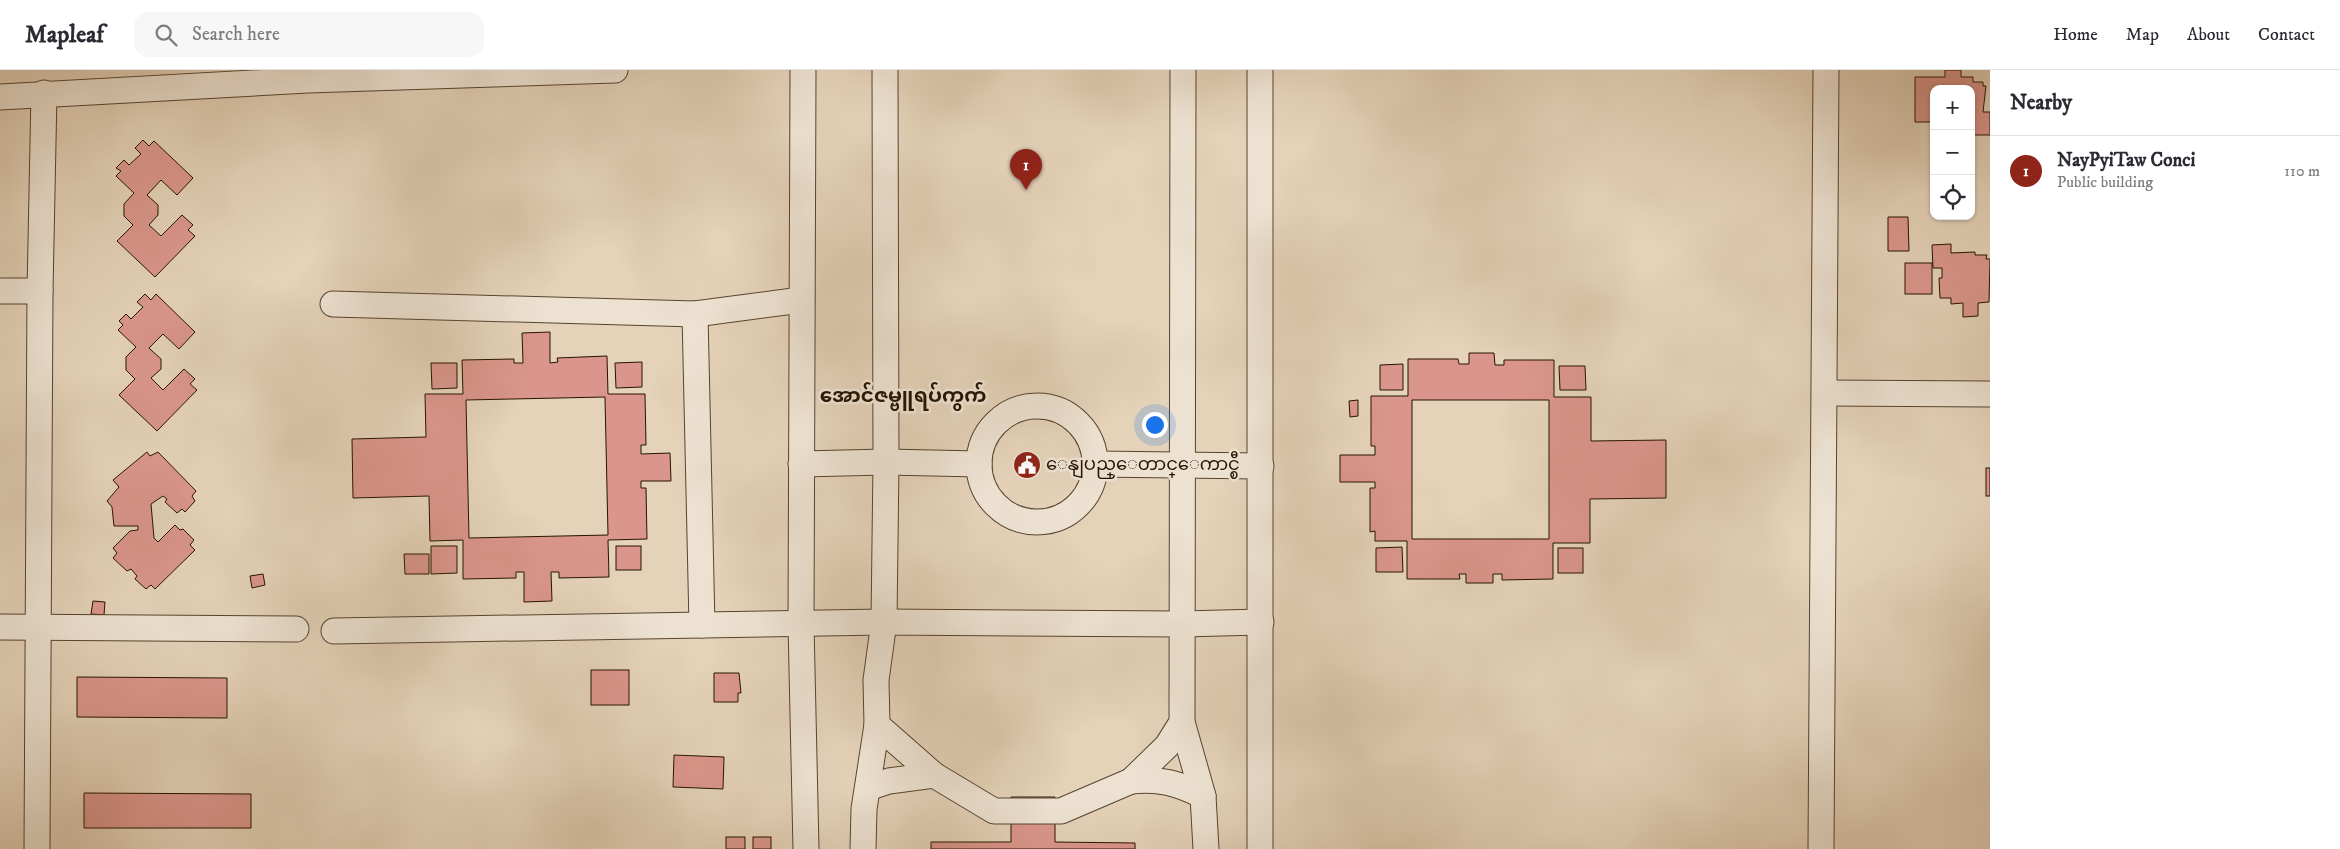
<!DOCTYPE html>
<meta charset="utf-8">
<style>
:root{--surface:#fff;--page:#f7f7f7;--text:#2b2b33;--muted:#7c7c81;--line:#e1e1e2;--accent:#8f2418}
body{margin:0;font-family:"IM FELL DW Pica","Noto Sans Myanmar",serif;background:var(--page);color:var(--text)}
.controls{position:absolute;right:15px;top:15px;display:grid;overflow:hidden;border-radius:10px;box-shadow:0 1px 4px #0004}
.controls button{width:45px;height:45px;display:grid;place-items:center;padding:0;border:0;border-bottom:1px solid var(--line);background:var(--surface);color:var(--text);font:25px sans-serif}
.you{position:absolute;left:1154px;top:354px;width:18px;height:18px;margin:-12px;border:4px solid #fff;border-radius:50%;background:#1a73e8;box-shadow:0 0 0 8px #1a73e833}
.badge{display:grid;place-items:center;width:32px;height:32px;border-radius:50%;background:var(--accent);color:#fff;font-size:16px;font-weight:700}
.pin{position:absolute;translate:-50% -41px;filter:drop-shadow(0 1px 2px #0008)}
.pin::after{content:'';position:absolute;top:26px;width:18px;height:15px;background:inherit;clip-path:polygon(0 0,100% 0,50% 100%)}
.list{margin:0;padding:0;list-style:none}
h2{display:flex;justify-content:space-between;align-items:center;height:65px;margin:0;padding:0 20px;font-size:21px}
h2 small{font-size:16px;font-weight:400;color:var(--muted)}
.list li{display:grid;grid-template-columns:32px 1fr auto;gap:15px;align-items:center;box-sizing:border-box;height:70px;padding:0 20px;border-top:1px solid var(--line)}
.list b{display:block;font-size:19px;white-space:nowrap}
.list p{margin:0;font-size:16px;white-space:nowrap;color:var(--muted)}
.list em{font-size:16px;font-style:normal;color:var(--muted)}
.icon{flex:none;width:28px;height:28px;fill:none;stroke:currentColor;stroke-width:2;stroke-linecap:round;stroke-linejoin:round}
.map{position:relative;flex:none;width:1990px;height:779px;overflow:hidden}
header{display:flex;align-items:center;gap:30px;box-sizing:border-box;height:70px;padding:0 25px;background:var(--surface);border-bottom:1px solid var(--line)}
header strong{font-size:24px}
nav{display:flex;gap:28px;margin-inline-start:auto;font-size:18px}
.search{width:350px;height:45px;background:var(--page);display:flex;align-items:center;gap:12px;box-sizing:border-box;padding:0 18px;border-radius:15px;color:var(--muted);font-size:19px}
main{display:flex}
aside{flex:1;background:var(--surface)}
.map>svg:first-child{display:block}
</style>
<header>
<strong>Mapleaf</strong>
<div class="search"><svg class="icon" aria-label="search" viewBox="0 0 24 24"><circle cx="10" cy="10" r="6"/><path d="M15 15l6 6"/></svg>Search here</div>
<nav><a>Home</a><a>Map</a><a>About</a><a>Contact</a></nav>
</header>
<main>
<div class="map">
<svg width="1990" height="779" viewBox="0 0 1990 779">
<rect width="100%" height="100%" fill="#e4d2b9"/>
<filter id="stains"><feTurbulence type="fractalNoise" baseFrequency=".004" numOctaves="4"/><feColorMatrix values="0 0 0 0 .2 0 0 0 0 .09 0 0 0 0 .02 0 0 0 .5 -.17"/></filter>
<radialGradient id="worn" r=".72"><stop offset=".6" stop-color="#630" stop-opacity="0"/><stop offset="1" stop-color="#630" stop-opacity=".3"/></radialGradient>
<!-- building -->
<g fill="#da968c" stroke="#261400" fill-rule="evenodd">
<polygon points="1945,0 1961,0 1961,7 1973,7 1973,12 1983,12 1983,16 1986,16 1983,42 1990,42 1990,65 1971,65 1971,19 1934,19 1934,52 1915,52 1915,7 1945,7"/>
<polygon points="143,70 149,76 154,71 193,108 177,125 161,110 147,125 158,135 158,145 149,155 161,166 182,145 193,155 188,160 195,166 155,207 117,171 133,155 124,146 124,134 134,123 116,106 121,101 116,98 124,90 129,95 141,84 135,78"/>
<polygon points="1888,147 1908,147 1909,181 1888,181"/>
<polygon points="1951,174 1951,183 1975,182 1975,185 1987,185 1986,189 1990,189 1989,232 1978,233 1978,246 1963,247 1963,233 1951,234 1951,228 1940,228 1939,208 1942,208 1942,198 1933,198 1932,175"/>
<rect x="1905" y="193" width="27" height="31"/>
<polygon points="145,224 151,230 156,224 195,262 179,279 163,264 149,278 161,289 161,299 151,308 163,320 184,299 195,309 190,314 197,320 157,361 119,325 135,309 126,300 126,287 136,277 118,260 123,255 119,251 126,244 131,249 143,237 137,232"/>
<path d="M550 262V293L558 292 557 288 607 286 608 324H645L646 375H641V384L670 383 671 411H641V418H646L647 469 608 470 609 507 559 508V502H551L552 531 524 532V502H516V508L463 509V470L430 471 429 426 353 428 352 369 426 367 425 324H463L462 290 514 289V293H523L522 263ZM605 327 608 465 469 468 466 330Z"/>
<path d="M1469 283H1494L1495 295H1504V290H1554V327H1591V371L1666 370V428L1590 429V473H1553V509L1502 510V504H1493V513H1466V504H1459L1460 509H1407V471H1375V461L1370 462V418H1375V412H1340V385H1375V376H1371V326H1408V289H1458L1459 294H1469ZM1412 330H1549V469H1412Z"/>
<polygon points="642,292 642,317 616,318 615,293"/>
<polygon points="431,293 457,293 457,318 432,319"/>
<polygon points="1403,294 1403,320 1380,320 1380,295"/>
<polygon points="1559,296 1585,296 1586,320 1560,320"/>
<polygon points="1358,330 1358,346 1350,347 1349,331"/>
<polygon points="147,382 150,386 158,382 196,421 192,426 195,431 185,442 182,439 177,443 165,432 167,429 163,426 151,434 154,468 158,472 175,455 180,460 183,459 194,470 190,475 195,480 155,519 151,515 146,519 135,509 137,506 131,499 127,501 113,488 117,483 113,478 130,461 138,460 138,456 114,456 112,437 107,431 119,417 113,410"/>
<rect x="1986" y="398" width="4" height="28"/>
<polygon points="431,476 457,476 457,503 431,504"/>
<rect x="616" y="476" width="25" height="24"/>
<polygon points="1402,477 1403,502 1376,502 1376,478"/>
<rect x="1558" y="478" width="25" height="25"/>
<polygon points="404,484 429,484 429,504 405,504"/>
<polygon points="263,504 265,515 252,518 250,506"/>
<polygon points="93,531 105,532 104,545 91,544"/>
<rect x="591" y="600" width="38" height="35"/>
<polygon points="714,603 739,603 741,623 738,623 738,632 714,632"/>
<polygon points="77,607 227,608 227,648 77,647"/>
<polygon points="674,685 724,687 723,719 673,717"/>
<polygon points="84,723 251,724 251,758 84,758"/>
<polygon points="1011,727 1055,727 1055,772 1135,773 1135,779 931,779 931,772 1011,772"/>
<rect x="726" y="767" width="19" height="12"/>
<rect x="753" y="767" width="18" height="12"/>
</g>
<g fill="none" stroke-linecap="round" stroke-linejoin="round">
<!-- minor casing -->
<g stroke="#56442e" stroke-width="27">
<g id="minor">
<polyline points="803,0 801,554 806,779"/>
<polyline points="885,0 886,392 884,552 876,610 877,655 934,705 994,741 1061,741 1131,711 1167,676 1182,652 1183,0"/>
<polyline points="0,27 308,10 615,0"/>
<polyline points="0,221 40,221"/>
<polyline points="333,234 695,244 801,230"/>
<polyline points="695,244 702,555"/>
<polyline points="1825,323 1990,324"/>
<circle cx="1037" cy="394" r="58"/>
<polyline points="801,394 886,392 979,394"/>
<polyline points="1095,394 1261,396"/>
<polyline points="0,557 296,559"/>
<polyline points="334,561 884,552 1182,554 1261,552"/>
<polyline points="1182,652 1203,726 1206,779"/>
<path d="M1131 711C1159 708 1178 713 1203 726"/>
<polyline points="868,718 889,711 934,705"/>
<polyline points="37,779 40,221 44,23"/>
<polyline points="863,779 864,739 877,655"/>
<polyline points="1260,779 1260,0"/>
<polyline points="1821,779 1826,0"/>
</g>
</g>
<!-- minor -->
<use href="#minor" stroke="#ede2d2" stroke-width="25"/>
</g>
<!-- icons -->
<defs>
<g id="civic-disc" transform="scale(1.4375)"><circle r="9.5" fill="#8f2418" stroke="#ede2d2"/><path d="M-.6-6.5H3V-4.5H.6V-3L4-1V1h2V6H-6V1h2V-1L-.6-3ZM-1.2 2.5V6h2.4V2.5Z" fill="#fff"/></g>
</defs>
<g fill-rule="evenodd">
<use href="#civic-disc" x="1027" y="395"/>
</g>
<g text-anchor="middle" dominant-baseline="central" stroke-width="5" stroke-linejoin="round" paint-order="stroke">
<!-- poi labels -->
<g font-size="18" fill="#261400" stroke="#ede2d2" text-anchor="start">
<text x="1046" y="395">ေနျပည္ေတာင္ေကာင္စီ</text>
</g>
<!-- quarter labels -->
<g font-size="20" font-weight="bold" fill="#261400" stroke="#ede2d2">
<text x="903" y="326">အောင်ဇမ္ဗူရပ်ကွက်</text>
</g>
</g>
<rect width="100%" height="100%" filter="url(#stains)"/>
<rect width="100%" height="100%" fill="url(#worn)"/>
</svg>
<div class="controls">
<button>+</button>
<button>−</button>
<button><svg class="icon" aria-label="locate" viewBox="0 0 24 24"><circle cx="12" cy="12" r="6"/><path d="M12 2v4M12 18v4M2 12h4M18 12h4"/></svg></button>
</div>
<div class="you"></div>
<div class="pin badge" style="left:1026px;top:120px">1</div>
</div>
<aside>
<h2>Nearby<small></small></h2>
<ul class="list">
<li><span class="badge">1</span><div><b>NayPyiTaw Conci</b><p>Public building</p></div><em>110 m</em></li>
</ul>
</aside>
</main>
